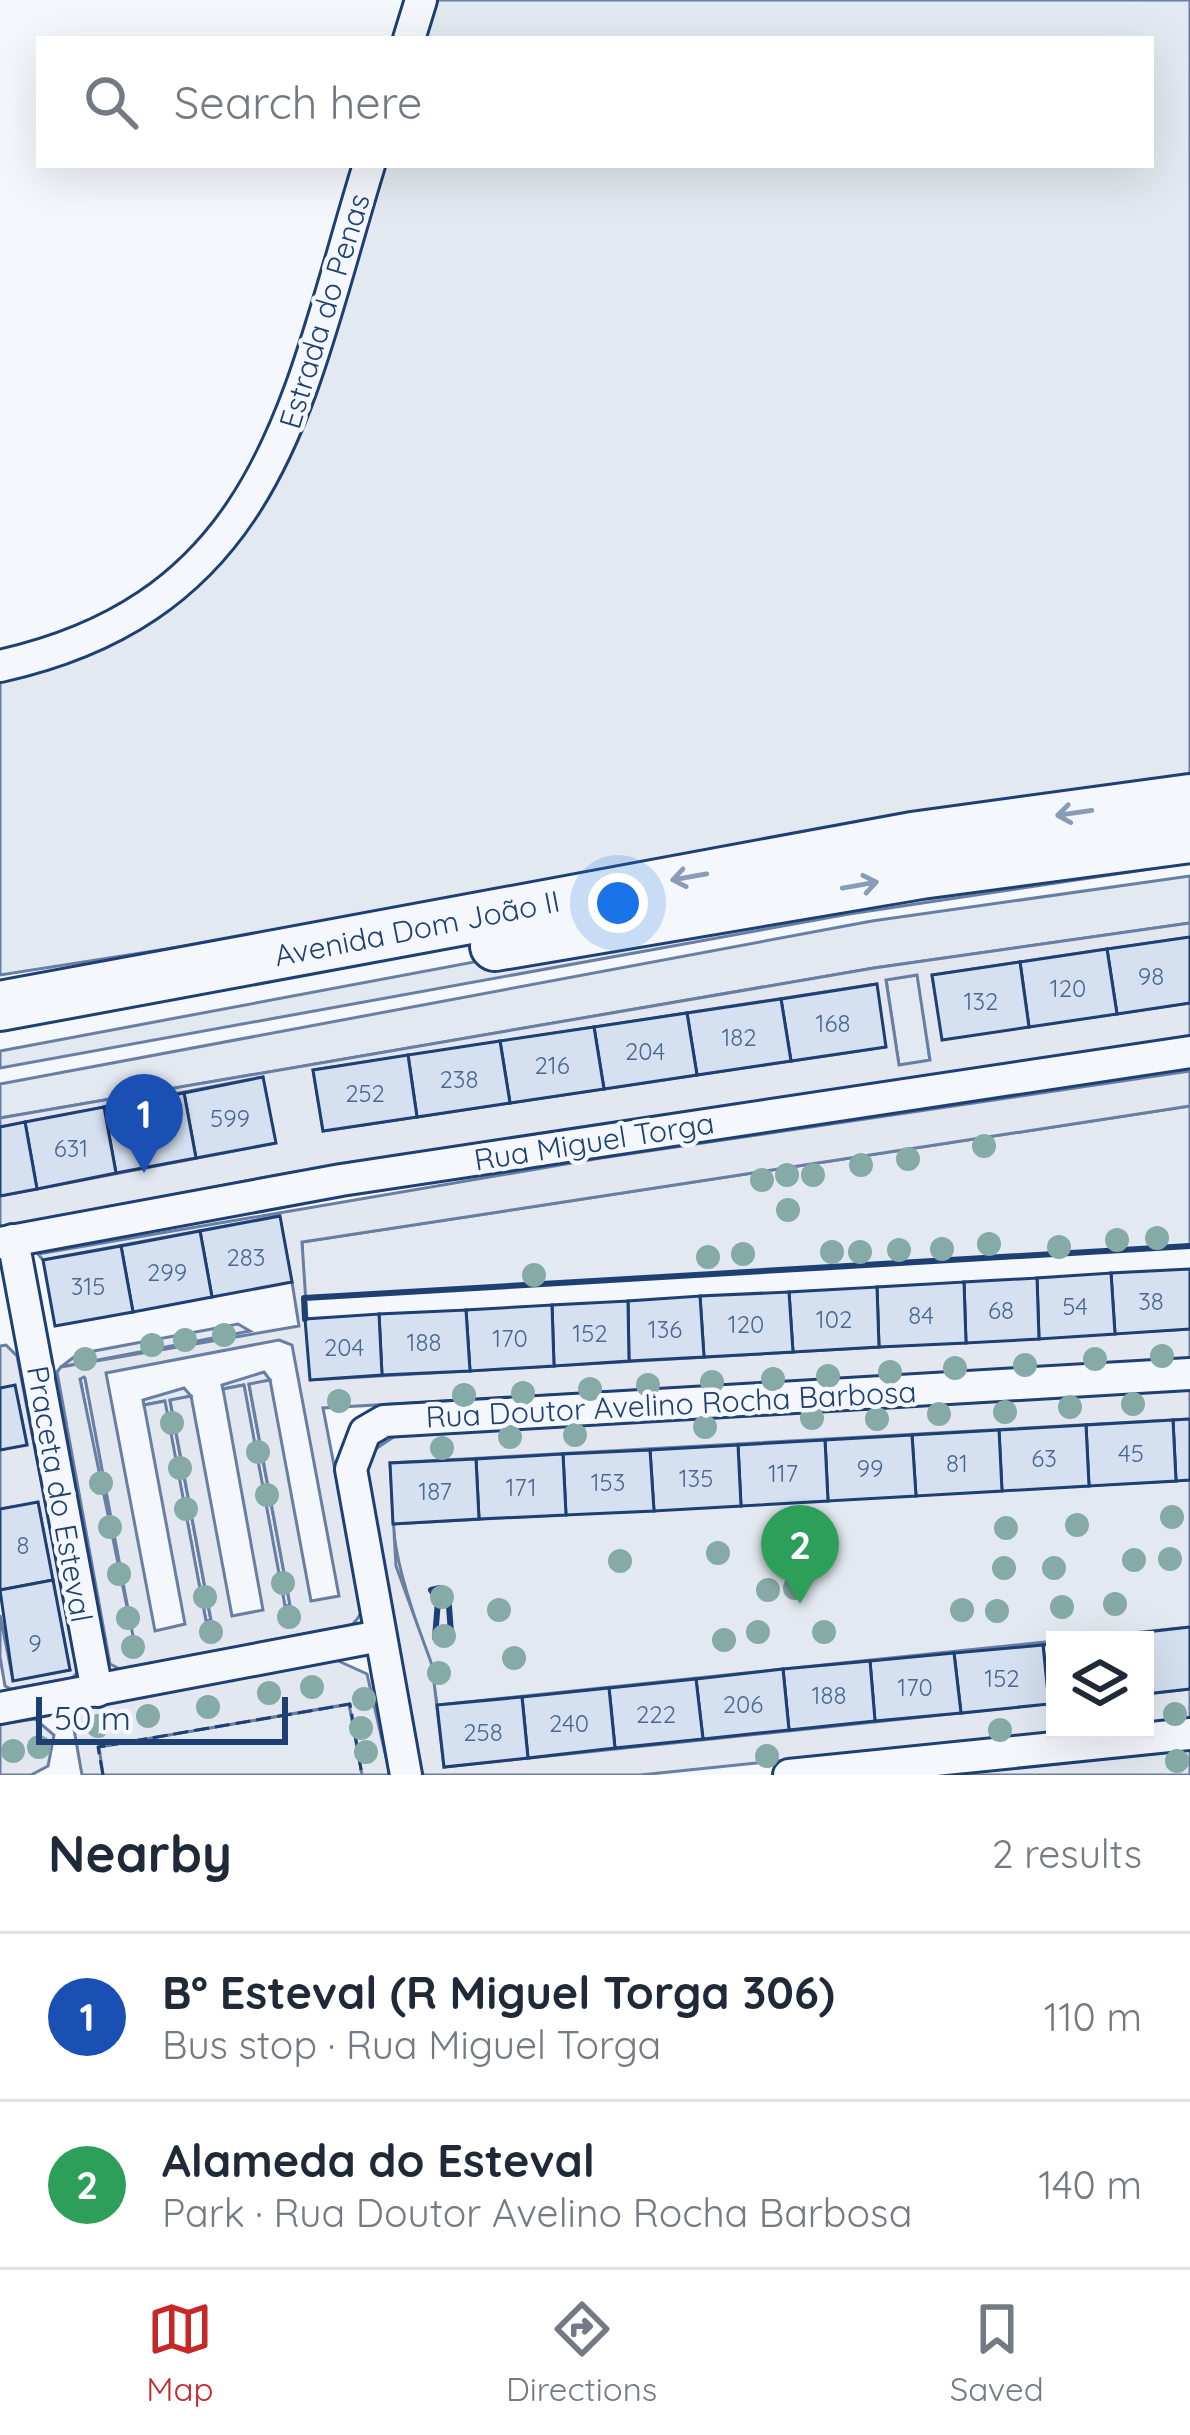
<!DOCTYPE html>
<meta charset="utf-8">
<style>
:root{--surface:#fff;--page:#f6f6f7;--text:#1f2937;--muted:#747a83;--line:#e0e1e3;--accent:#c62828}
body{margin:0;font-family:Quicksand,sans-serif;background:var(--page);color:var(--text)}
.controls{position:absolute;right:36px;bottom:36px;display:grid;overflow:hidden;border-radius:0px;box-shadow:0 12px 48px #0002}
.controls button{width:108px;height:108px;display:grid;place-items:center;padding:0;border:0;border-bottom:3px solid var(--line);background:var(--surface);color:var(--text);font:60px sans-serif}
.scale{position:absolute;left:36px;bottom:30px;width:252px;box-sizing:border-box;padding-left:12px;border:6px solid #1d3f73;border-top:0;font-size:33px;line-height:42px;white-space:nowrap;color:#1d3f73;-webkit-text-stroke:9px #f4f7fb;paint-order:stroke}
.you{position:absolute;left:618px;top:903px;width:42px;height:42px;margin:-30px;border:9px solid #fff;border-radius:50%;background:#1a73e8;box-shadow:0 0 0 18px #1a73e833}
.badge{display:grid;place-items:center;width:78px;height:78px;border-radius:50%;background:var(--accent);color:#fff;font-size:39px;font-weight:700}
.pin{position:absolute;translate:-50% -99px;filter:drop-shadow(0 3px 6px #0008)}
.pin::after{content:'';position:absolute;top:63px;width:42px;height:36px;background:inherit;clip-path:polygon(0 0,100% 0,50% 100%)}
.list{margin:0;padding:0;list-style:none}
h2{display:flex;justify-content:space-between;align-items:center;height:156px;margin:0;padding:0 48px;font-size:51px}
h2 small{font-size:39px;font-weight:400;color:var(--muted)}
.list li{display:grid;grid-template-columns:78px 1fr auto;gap:36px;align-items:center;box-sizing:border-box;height:168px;padding:0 48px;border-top:3px solid var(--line)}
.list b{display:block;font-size:45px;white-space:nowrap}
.list p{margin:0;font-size:39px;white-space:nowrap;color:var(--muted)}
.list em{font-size:39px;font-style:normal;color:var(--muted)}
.icon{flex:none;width:66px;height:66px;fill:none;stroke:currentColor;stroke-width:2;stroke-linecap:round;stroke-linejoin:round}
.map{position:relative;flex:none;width:1190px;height:1775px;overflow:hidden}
.search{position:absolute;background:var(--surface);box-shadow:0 12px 48px #0002;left:36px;right:36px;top:36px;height:132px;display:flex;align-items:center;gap:30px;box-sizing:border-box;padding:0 42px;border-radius:0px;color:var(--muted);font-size:45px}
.sheet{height:492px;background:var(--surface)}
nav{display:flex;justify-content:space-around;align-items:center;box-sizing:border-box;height:168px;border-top:3px solid var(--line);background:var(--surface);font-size:33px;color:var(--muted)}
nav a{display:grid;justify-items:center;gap:6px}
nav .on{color:var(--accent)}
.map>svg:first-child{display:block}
</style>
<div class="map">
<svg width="1190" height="1775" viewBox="0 0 1190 1775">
<rect width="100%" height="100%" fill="#f4f7fb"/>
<!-- green -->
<g fill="#e3e9f0" stroke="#687fa3" stroke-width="3">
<polygon points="421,0 1190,0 1190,789 0,975 0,663 150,605 282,446 369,165 1151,165 1151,39 409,39"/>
<polygon points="1190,846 1190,863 849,914 0,1068 0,1051 831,895"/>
<polygon points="1190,876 1190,923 874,968 0,1118 0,1084 872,921"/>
<polygon points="918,975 930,1061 899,1065 886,979"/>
<polygon points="1190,1106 1190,1246 304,1298 302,1242"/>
<polygon points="238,1324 250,1331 61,1367 78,1354"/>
<polygon points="264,1372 270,1380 249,1385 290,1605 285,1607 243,1385 223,1389 222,1385"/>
<polygon points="85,1377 134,1636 129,1636 80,1378"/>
<polygon points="184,1388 191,1396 170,1401 211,1621 206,1621 164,1401 144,1405 143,1400"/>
<path d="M1190 1480V1627L437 1705C429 1642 398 1588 393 1524Z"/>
<polygon points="350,1704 362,1775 103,1775 98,1747"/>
</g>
<!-- parking -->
<g fill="#e3e8f0" stroke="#687fa3" stroke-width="3" fill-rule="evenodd">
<path d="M1190 923V937L932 975 943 1039 1190 1003V1038L288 1173 0 1227V1196L275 1143 263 1077 0 1127V1118L874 968ZM917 975 930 1060 899 1065 886 980ZM876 984 885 1047 323 1131 313 1070Z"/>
<path d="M1190 1071V1106L302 1242 311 1380 1190 1329V1359L323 1408 362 1611 358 1618 352 1625 120 1669 110 1664 57 1372 61 1367 299 1326 292 1282 279 1216 43 1260 38 1254 601 1158ZM279 1340 292 1345 339 1596 311 1601 270 1380 249 1384 290 1605 285 1606 244 1385 223 1389 263 1610 232 1616 191 1396 170 1400 211 1620 206 1621 165 1401 144 1405 185 1624 155 1631 106 1373ZM84 1377 85 1378 133 1636 80 1379Z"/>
<polygon points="6,1345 17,1356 78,1672 72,1678 11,1689 5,1686 0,1657 0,1615 13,1680 70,1670 38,1503 0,1509 0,1450 27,1444 15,1386 0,1388 0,1346"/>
<polygon points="1190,1390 1190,1419 390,1463 396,1566 432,1665 444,1767 1055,1703 1055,1730 1076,1730 640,1775 424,1775 420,1769 365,1467 371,1452 395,1436"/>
<polygon points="334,1659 367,1674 390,1775 362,1775 349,1704 99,1747 103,1775 82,1775 72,1718 81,1706"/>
<polygon points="1190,1689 1190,1718 1145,1723 1145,1694"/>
<polygon points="35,1719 54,1735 48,1766 31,1775 0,1775 0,1724"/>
<polygon points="1190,1750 1190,1775 946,1775"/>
</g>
<!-- building -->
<g fill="#d5e0f0" stroke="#1d3f73" stroke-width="3">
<polygon points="1190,937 1190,1003 1117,1014 1107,949"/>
<polygon points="1107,949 1117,1014 1029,1027 1020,962"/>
<polygon points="1020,962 1029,1027 942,1040 932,975"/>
<polygon points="877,984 886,1047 791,1061 781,999"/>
<polygon points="781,999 791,1061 697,1075 687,1013"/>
<polygon points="687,1013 697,1075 604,1089 594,1027"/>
<polygon points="594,1027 604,1089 510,1103 500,1041"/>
<polygon points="500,1041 510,1103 417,1117 408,1055"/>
<polygon points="408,1055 417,1117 323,1131 313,1070"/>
<polygon points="263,1077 276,1143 196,1158 184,1093"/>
<polygon points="184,1093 196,1158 116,1173 104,1107"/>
<polygon points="104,1107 116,1173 37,1189 25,1122"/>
<polygon points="25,1122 37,1189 0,1196 0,1127"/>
<polygon points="280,1216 292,1282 212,1297 200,1231"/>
<polygon points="200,1231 212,1297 133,1312 121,1246"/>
<polygon points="121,1246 133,1312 55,1326 43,1260"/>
<polygon points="1190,1269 1190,1329 1115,1334 1111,1273"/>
<polygon points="1111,1273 1115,1334 1039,1339 1037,1278"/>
<polygon points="1037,1278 1039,1339 966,1343 964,1282"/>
<polygon points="964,1282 966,1343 879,1347 877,1287"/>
<polygon points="877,1287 879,1347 793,1352 789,1292"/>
<polygon points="789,1292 793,1352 704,1357 700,1296"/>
<polygon points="700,1296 704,1357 629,1361 628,1301"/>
<polygon points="628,1301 629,1361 554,1366 552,1305"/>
<polygon points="552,1305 554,1366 470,1371 466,1310"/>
<polygon points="466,1310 470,1371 382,1375 379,1314"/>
<polygon points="379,1314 382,1375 310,1380 305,1319"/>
<polygon points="15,1385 27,1445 0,1450 0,1388"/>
<polygon points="1190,1419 1190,1480 1176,1481 1173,1420"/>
<polygon points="1173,1420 1176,1481 1089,1486 1086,1425"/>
<polygon points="1086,1425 1089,1486 1002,1491 999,1430"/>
<polygon points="999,1430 1002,1491 916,1496 912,1435"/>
<polygon points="912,1435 916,1496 828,1501 825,1440"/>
<polygon points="825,1440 828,1501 741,1506 738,1445"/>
<polygon points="738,1445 741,1506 654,1511 650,1450"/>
<polygon points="650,1450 654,1511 566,1515 563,1454"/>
<polygon points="563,1454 566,1515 479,1519 476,1459"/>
<polygon points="476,1459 479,1519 393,1524 390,1463"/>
<polygon points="38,1502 53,1580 0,1590 0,1509"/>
<polygon points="53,1580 70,1670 13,1681 0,1590"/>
<polygon points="1190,1627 1190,1689 1145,1694 1145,1640 1130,1640 1129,1634"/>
<polygon points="1129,1634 1130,1640 1081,1640"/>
<polygon points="1055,1643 1055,1703 1049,1704 1043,1645"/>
<polygon points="1043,1645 1049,1704 961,1713 954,1653"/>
<polygon points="954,1653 961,1713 875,1721 870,1661"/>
<polygon points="870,1661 875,1721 789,1730 783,1669"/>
<polygon points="783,1669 789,1730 703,1739 696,1679"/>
<polygon points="696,1679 703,1739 615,1748 609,1688"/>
<polygon points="609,1688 615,1748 528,1758 522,1697"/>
<polygon points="522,1697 528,1758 444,1767 437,1705"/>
</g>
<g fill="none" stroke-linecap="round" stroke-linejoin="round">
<!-- street casing -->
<g stroke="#1d3f73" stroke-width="36">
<g id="street">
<polyline points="409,39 421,0"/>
<path d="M0 666C274 605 298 395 369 165"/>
<polyline points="13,1240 97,1691"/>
<polyline points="0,1243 341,1180 1190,1052"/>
<polyline points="0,1708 380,1636"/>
<polyline points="406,1775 351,1469 365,1432 384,1421 1190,1374"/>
<polyline points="789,1775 1190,1734"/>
</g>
</g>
<!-- primary casing -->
<g stroke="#1d3f73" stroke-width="54">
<g id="primary">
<polyline points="495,946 921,874 1190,838"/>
<polyline points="0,1006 912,837 1190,799"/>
</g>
</g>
<!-- street -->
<use href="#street" stroke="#f4f7fb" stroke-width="30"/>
<!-- primary -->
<use href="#primary" stroke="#f4f7fb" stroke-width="48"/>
<!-- fence -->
<polyline stroke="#1d3f73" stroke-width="3" stroke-dasharray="15 6" stroke-linecap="butt" points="103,1775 98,1747 350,1704 362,1775"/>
<!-- wall -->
<g stroke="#1d3f73" stroke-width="6">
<polyline points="305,1319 304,1298 1190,1246"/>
<polygon points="440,1588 448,1593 451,1633 445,1642 435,1638 438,1601 431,1590"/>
</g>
</g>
<!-- trees -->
<g fill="#86aba6">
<circle cx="984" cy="1146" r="12"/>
<circle cx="908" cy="1159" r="12"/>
<circle cx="861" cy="1165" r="12"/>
<circle cx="787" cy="1175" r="12"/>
<circle cx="813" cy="1175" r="12"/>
<circle cx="762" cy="1180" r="12"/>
<circle cx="788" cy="1210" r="12"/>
<circle cx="1157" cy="1238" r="12"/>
<circle cx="1117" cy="1240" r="12"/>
<circle cx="989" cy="1244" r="12"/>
<circle cx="1059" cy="1247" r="12"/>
<circle cx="942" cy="1249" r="12"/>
<circle cx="899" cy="1250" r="12"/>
<circle cx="832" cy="1252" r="12"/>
<circle cx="860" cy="1252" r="12"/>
<circle cx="743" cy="1254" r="12"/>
<circle cx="708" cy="1257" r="12"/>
<circle cx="534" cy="1275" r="12"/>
<circle cx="224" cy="1335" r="12"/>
<circle cx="185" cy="1340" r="12"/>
<circle cx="152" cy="1345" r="12"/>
<circle cx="1162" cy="1356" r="12"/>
<circle cx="85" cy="1359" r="12"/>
<circle cx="1095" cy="1359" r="12"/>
<circle cx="1025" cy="1365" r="12"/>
<circle cx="955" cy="1368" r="12"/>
<circle cx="890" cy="1372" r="12"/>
<circle cx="828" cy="1376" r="12"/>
<circle cx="773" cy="1379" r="12"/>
<circle cx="712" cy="1382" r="12"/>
<circle cx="648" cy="1385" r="12"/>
<circle cx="590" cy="1389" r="12"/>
<circle cx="523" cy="1393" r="12"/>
<circle cx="464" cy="1395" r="12"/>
<circle cx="339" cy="1401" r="12"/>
<circle cx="1133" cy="1404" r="12"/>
<circle cx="1070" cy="1407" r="12"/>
<circle cx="1005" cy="1412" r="12"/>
<circle cx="939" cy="1414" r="12"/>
<circle cx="812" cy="1418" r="12"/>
<circle cx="877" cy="1419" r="12"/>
<circle cx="172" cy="1423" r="12"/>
<circle cx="705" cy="1427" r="12"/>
<circle cx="575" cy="1435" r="12"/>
<circle cx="510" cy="1437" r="12"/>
<circle cx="442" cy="1448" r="12"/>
<circle cx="258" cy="1452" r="12"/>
<circle cx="180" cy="1468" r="12"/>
<circle cx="101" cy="1483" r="12"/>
<circle cx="267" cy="1495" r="12"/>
<circle cx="186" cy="1509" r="12"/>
<circle cx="1172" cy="1517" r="12"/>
<circle cx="1077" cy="1525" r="12"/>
<circle cx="110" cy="1527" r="12"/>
<circle cx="1006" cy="1528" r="12"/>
<circle cx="813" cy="1539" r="12"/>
<circle cx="718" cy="1553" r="12"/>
<circle cx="1170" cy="1559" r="12"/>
<circle cx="1134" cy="1560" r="12"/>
<circle cx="620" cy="1561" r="12"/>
<circle cx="1004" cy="1568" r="12"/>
<circle cx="1054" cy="1568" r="12"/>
<circle cx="119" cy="1574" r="12"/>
<circle cx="283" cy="1583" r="12"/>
<circle cx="795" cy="1588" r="12"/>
<circle cx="768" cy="1590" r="12"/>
<circle cx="205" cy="1597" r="12"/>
<circle cx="442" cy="1597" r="12"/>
<circle cx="1115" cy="1604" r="12"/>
<circle cx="1062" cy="1607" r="12"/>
<circle cx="499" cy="1610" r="12"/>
<circle cx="962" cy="1610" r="12"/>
<circle cx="997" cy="1611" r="12"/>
<circle cx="289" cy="1617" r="12"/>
<circle cx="128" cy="1618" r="12"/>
<circle cx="211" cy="1632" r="12"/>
<circle cx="758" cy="1632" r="12"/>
<circle cx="824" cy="1632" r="12"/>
<circle cx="444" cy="1636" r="12"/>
<circle cx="724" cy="1640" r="12"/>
<circle cx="133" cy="1647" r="12"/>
<circle cx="514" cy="1658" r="12"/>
<circle cx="439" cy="1673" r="12"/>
<circle cx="312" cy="1687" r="12"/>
<circle cx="269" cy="1693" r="12"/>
<circle cx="364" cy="1699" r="12"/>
<circle cx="208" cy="1707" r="12"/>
<circle cx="1175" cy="1714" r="12"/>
<circle cx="148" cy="1716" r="12"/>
<circle cx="98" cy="1726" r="12"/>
<circle cx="361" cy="1728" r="12"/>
<circle cx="1000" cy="1730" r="12"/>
<circle cx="39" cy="1747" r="12"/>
<circle cx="13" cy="1751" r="12"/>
<circle cx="366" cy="1752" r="12"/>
<circle cx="767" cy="1756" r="12"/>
<circle cx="1177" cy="1761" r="12"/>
</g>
<!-- one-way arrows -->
<defs><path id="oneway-shaft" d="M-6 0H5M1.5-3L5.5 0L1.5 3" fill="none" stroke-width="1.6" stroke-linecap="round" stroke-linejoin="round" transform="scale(3)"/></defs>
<g stroke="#889bb7">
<use href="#oneway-shaft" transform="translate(1074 813) rotate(172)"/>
<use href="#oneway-shaft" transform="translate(689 877) rotate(170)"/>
<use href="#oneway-shaft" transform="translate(860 885) rotate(-10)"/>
</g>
<g text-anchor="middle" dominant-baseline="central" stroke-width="9" stroke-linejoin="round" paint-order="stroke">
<!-- number labels -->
<g font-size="24" fill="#4b6792">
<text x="1151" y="976">98</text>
<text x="1068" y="988">120</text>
<text x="981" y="1001">132</text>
<text x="833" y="1023">168</text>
<text x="739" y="1037">182</text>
<text x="645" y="1051">204</text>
<text x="552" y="1065">216</text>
<text x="459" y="1079">238</text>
<text x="365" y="1093">252</text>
<text x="230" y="1118">599</text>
<text x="71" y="1148">631</text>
<text x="246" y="1257">283</text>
<text x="167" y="1272">299</text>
<text x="88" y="1286">315</text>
<text x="1151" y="1301">38</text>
<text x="1075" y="1306">54</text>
<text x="1001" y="1310">68</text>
<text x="921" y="1315">84</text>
<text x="834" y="1319">102</text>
<text x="746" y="1324">120</text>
<text x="665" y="1329">136</text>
<text x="590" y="1333">152</text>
<text x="510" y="1338">170</text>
<text x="424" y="1342">188</text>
<text x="344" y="1347">204</text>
<text x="1131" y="1453">45</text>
<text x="1044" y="1458">63</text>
<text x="957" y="1463">81</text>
<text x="870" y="1468">99</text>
<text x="783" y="1473">117</text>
<text x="696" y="1478">135</text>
<text x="608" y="1482">153</text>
<text x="521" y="1487">171</text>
<text x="435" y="1491">187</text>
<text x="23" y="1545">8</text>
<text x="35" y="1643">9</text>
<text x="1002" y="1678">152</text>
<text x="915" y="1687">170</text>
<text x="829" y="1695">188</text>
<text x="743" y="1704">206</text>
<text x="656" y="1714">222</text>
<text x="569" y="1723">240</text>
<text x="483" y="1732">258</text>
</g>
<!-- street labels -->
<g font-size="30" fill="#1d3f73" stroke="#f4f7fb">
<text transform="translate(324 311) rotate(-73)">Estrada do Penas</text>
<text transform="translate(417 928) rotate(-11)">Avenida Dom João II</text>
<text transform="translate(594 1141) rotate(-9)">Rua Miguel Torga</text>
<text transform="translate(671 1404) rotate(-3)">Rua Doutor Avelino Rocha Barbosa</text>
<text transform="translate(60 1494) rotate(80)">Praceta do Esteval</text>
</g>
</g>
</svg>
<div class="controls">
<button><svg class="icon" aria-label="layers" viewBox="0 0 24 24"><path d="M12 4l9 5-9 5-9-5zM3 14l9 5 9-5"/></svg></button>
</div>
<div class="scale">50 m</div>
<div class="you"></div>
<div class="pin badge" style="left:144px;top:1173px;background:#1a4fb4">1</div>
<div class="pin badge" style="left:800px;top:1604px;background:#2e9e5b">2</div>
<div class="search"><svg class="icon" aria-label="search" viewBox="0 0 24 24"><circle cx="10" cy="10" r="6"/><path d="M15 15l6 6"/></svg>Search here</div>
</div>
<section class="sheet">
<h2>Nearby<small>2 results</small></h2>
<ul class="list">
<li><span class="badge" style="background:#1a4fb4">1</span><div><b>Bº Esteval (R Miguel Torga 306)</b><p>Bus stop · Rua Miguel Torga</p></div><em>110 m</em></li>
<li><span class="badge" style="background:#2e9e5b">2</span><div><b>Alameda do Esteval</b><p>Park · Rua Doutor Avelino Rocha Barbosa</p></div><em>140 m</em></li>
</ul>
</section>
<nav>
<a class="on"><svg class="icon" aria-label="map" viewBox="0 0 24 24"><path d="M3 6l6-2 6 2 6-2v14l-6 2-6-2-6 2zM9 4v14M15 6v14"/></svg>Map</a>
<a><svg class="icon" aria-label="directions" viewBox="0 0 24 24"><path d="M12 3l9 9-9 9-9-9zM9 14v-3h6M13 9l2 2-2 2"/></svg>Directions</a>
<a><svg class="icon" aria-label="saved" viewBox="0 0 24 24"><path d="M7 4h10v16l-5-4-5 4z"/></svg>Saved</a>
</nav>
